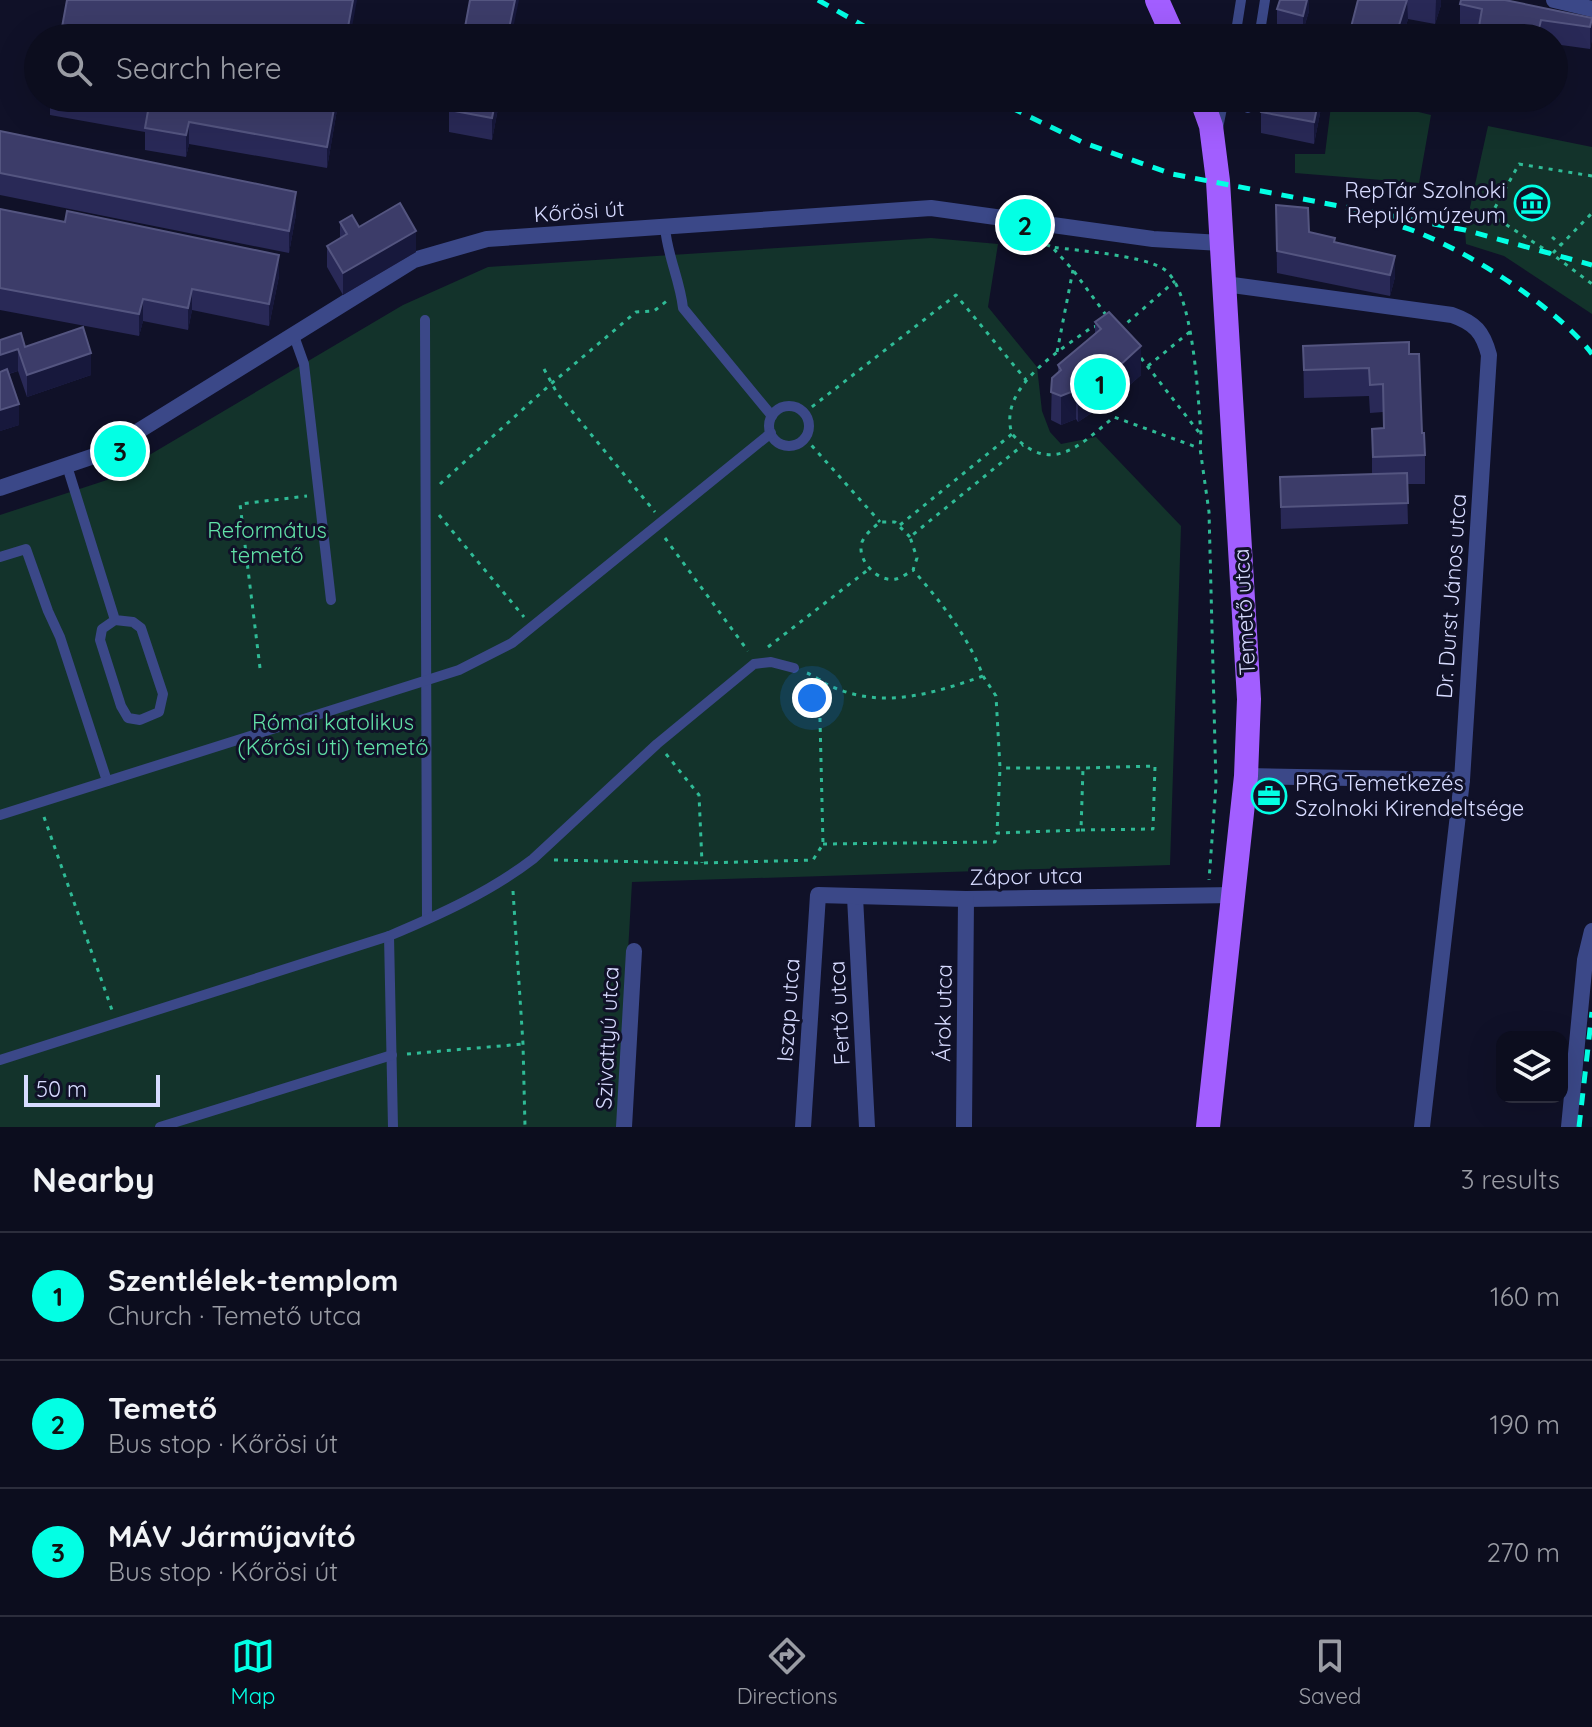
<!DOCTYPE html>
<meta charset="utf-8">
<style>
:root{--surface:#0c0d1e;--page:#1a1b2b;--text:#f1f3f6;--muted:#9a9ca4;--line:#2c2d3c;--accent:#03ffe4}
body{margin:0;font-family:Quicksand,sans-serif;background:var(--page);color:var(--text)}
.controls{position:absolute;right:24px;bottom:24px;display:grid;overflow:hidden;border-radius:16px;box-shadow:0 8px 32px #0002}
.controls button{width:72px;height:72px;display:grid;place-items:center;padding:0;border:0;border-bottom:2px solid var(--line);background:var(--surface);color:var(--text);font:40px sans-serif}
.scale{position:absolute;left:24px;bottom:20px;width:136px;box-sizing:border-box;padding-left:8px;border:4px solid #d7dbff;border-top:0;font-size:22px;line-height:28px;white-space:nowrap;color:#d7dbff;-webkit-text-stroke:6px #101128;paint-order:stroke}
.you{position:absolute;left:812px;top:698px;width:28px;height:28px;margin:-20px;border:6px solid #fff;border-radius:50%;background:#1a73e8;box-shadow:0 0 0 12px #1a73e833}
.badge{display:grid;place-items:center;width:52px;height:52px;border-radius:50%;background:var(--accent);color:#111;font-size:26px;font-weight:700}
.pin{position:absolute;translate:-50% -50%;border:4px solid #fff;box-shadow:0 2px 8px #0006}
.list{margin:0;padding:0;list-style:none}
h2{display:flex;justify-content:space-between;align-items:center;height:104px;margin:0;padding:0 32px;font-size:34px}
h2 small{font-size:26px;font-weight:400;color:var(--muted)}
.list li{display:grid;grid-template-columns:52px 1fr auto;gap:24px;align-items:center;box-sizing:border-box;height:128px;padding:0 32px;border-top:2px solid var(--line)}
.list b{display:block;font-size:30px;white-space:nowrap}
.list p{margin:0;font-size:26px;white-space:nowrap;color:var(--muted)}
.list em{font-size:26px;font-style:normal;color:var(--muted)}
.icon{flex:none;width:44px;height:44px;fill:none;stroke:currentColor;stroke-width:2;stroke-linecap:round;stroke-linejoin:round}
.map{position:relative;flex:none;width:1592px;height:1127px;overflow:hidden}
.search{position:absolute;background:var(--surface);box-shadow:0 8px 32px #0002;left:24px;right:24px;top:24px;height:88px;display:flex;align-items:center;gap:20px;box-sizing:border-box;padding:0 28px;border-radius:44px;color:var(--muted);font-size:30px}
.sheet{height:488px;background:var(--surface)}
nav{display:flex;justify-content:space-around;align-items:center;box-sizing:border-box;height:112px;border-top:2px solid var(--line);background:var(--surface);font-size:22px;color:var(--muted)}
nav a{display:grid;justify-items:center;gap:4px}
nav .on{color:var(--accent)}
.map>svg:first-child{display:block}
</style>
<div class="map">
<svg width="1592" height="1127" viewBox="0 0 1592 1127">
<rect width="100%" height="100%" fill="#101128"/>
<!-- green -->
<g fill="#13332b">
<polygon points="1332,98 1360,98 1431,115 1419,183 1295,173 1295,154 1325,154"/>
<polygon points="1488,126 1592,147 1592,314 1504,256 1466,244 1465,230"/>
<polygon points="931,238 998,244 988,307 1037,367 1042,411 1050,432 1061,444 1096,437 1181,526 1170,865 632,882 618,1127 0,1127 0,515 107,480 403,305 488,267"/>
</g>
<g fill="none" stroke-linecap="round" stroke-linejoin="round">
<!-- path -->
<g stroke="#2fbb96" stroke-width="3" stroke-dasharray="4 6" stroke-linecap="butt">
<polyline points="1592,176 1519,164 1491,215 1552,254 1592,284"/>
<polyline points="1552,237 1561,245"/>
<polyline points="1037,241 1052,247"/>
<polyline points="1553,253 1592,213"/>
<path d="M1106 315 1073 270 1052 247C1080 251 1139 255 1162 268 1194 285 1198 400 1201 435L1200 448 1209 512 1216 785 1209 880"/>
<path d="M1098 326 1092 327C1061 350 997 387 1012 434 1051 476 1079 446 1114 417L1199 448"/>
<polyline points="1120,329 1175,281"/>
<polyline points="1057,352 1073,270"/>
<polyline points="1141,358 1201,435"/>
<polyline points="1148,366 1192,330"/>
<polyline points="544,369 557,393 655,512"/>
<polyline points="804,413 956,295 1026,380"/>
<polyline points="805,438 880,522"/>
<polyline points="440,484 552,383 636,312 654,311 668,300"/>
<polyline points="439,515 524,617"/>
<polyline points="900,525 1012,434"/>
<path d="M910 537 895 522H880C873 528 866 533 862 542 856 559 877 583 896 579 901 578 908 573 913 570L917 558 910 537 1023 445"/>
<polyline points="665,538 748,651"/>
<polyline points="768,647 869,569"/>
<polyline points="260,668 240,504 307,496"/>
<path d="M807 673C817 677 825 685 835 688 885 709 935 693 983 676 968 636 941 602 913 570"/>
<polyline points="983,676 996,696 1000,768 997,833 1081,830 1083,768 1000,768"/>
<polyline points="666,754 699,795 702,863"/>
<polyline points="44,817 112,1010"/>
<polyline points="1081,830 1153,829 1155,766 1083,768"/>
<polyline points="823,844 995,842 997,834"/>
<polyline points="554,860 702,863 813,860 823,844 819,678"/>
<polyline points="513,891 523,1044 525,1127"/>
<polyline points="407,1054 523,1044"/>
</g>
<!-- lane -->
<g stroke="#3b4888" stroke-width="10">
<polyline points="1235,38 1241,0"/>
<polyline points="1259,38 1265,0"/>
<polyline points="1248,108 1249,98"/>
<polyline points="1218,128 1224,98"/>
<path d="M665 227C667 255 680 280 683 308L772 416"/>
<polyline points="425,320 427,919"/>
<polyline points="294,336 304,364 331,600"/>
<circle cx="789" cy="426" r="20"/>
<polyline points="67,466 115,620 133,622 141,628 163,694 159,712 140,720 128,718 121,706 100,640 102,629 115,620"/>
<polyline points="0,557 26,549 48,611 60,637 107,781"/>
<polyline points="0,815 459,670 512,643 771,433"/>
<polyline points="389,936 393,1127"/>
<path d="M0 1060 389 936C439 915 490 892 533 859L657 744 754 664 771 662 794 668"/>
<polyline points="160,1127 392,1055"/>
</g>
<!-- street -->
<g stroke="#3b4888" stroke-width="16">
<polyline points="1554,0 1592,9"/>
<path d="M1225 284 1452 315C1475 323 1483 332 1489 355L1462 780 1422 1127"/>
<polyline points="0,488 103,453 414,260 487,239 931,208 1153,239 1221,243"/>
<polyline points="1246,776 1462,780"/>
<polyline points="855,897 867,1127"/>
<polyline points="624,1127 634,951"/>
<polyline points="803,1127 818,895 966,899 1234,895"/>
<polyline points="964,1127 966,899"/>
<polyline points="1569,1127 1585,960 1592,931"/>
</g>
<!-- primary -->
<g stroke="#a25eff" stroke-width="24">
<polyline points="1157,0 1174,38"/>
<polyline points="1201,98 1211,126 1218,181 1249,699 1246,776 1208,1127"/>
</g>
<!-- rail -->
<g stroke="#03ffe4" stroke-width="5" stroke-dasharray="12 10" stroke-linecap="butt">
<polyline points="818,0 885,38"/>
<polyline points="991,98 1084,143 1172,174 1465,230 1592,265"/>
<path d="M1403 227C1461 246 1556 306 1592 354"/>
<polyline points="1579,1127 1592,1012"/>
</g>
</g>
<!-- wall -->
<g fill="#292957">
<polygon points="1309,0 1309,11 1303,31 1277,24 1277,9"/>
<polygon points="1358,0 1441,0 1441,5 1435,24 1408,19 1402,38 1349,38"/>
<polygon points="1460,4 1592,18 1592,39 1590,49 1554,44 1554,38 1477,38 1478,30 1460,26"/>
<polygon points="50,98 339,98 327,168 189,144 186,157 145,150 145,132 50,115"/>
<polygon points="451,98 500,98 492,140 449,132 449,110"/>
<polygon points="1323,98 1314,144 1261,133 1261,112"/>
<polygon points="0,131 296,214 289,253 0,195"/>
<polygon points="1276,205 1309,232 1335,242 1395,277 1390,296 1277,273"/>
<polygon points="0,209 279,276 269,326 192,310 188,330 143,321 139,336 0,310"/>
<polygon points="340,222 359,227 416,252 343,295 327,267 327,246 340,238"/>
<polygon points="1095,322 1141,375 1123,391 1123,401 1111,410 1105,404 1078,422 1076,419 1061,425 1051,420 1052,378 1058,373 1058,365 1095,333"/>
<polygon points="0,340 25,347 91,375 27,397 18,371 9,374 19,425 0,431"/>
<polygon points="1303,346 1409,354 1425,455 1425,484 1407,484 1408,524 1281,529 1280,477 1372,474 1372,429 1383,428 1383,412 1370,413 1369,396 1304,398"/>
</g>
<!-- shaded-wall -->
<g fill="#17183c">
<polygon points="353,0 357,0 350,38 346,38"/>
<polygon points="515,0 519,0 511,38 507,38"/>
<polygon points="1307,0 1309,0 1309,11 1303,31 1303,16"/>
<polygon points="1407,0 1408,19 1402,38 1395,38"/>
<polygon points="1436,0 1441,0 1441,5 1435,24"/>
<polygon points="1592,18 1592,39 1590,49 1590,27"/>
<polygon points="1541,20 1541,38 1537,38"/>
<polygon points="336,98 339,98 327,168 327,147"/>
<polygon points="496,98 500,98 492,140 492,118"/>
<polygon points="1319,98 1323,98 1314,144 1314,122"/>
<polygon points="189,122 189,144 186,157 186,135"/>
<polygon points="296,192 296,214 289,253 289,231"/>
<polygon points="416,231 416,252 343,295 343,273"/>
<polygon points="279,255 279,276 269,326 269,304"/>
<polygon points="1395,256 1395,277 1390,296 1390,275"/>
<polygon points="192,289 192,310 188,330 188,308"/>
<polygon points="143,299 143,321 139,336 139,314"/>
<polygon points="1141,346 1141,375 1123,391 1123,401 1111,410 1111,381 1118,367"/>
<polygon points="18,349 18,371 0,376 0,355"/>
<polygon points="91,353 91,375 27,397 27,375"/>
<polygon points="1105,375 1105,404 1078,422 1078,394"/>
<polygon points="1076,390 1076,419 1061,425 1061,396"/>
<polygon points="19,404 19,425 0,431 0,410"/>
</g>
<!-- building -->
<g fill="#3c3c69" stroke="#545580" stroke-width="2">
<polygon points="67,0 353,0 346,38 60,38"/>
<polygon points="470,0 515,0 507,38 463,38"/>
<polygon points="1280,0 1307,0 1303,16 1277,9"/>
<polygon points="1358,0 1407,0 1395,38 1361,38 1349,35"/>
<polygon points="1461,0 1505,0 1592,18 1590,27 1541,20 1537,38 1477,38 1482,9 1460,4"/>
<polygon points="76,98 336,98 327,147 189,122 186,135 145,128 148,111"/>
<polygon points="451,98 496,98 492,118 449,110"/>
<polygon points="1264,98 1319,98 1314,122 1261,112"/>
<polygon points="0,131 296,192 289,231 0,173"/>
<polygon points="400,203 416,231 343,273 327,246 347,234 340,222 352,215 359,227"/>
<polygon points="1276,205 1308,208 1309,232 1335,238 1334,242 1395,256 1390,275 1277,251"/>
<polygon points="0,209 65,222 67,211 279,255 269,304 192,289 188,308 143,299 139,314 0,288"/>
<polygon points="1109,312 1141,346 1118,367 1123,372 1111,381 1105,375 1078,394 1076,390 1061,396 1051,392 1052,378 1061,370 1058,365 1101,329 1095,322"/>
<polygon points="83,327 91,353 27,375 18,349 0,355 0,340 21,333 25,347"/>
<polygon points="1409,342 1409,354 1419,354 1422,433 1424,433 1425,455 1373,457 1372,429 1384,428 1383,384 1370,385 1369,368 1304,370 1303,346"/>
<polygon points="7,369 19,404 0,410 0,372"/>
<polygon points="1407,473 1408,503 1281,507 1280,477"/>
</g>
<!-- icons -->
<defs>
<g id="museum-ring" transform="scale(1.8)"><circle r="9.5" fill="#101128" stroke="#03ffe4" stroke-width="1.5"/><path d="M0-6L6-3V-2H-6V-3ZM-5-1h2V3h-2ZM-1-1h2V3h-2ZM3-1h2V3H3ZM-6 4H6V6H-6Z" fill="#03ffe4"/></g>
<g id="office-ring" transform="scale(1.8)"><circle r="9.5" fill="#101128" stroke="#03ffe4" stroke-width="1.5"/><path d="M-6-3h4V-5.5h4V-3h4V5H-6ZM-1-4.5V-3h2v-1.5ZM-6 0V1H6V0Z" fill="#03ffe4"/></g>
</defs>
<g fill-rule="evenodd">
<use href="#museum-ring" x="1532" y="203"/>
<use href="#office-ring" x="1269" y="796"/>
</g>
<g text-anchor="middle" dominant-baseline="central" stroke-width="6" stroke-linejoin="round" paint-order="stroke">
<!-- poi labels -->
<g font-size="22" fill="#d7dbff" stroke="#101128" text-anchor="end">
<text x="1506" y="190">RepTár Szolnoki<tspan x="1506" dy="25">Repülőmúzeum</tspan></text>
<text x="1295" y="783" text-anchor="start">PRG Temetkezés<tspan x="1295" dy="25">Szolnoki Kirendeltsége</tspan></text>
</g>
<!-- street labels -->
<g font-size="22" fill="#d7dbff" stroke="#101128">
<text transform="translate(579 211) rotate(-4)">Kőrösi út</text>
<text transform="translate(1451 596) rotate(-86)">Dr. Durst János utca</text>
<text transform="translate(1244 612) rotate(-93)">Temető utca</text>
<text transform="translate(1026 876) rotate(-1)">Zápor utca</text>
<text transform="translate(788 1010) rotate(-86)">Iszap utca</text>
<text transform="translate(839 1013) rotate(-93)">Fertő utca</text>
<text transform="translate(943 1013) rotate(-89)">Árok utca</text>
<text transform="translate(607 1038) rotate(-87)">Szivattyú utca</text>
</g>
<!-- park labels -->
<g font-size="22" fill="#61e1a7" stroke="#101128">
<text x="267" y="530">Református<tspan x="267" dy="25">temető</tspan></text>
<text x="333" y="722">Római katolikus<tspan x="333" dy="25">(Kőrösi úti) temető</tspan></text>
</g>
</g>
</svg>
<div class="controls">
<button><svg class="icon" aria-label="layers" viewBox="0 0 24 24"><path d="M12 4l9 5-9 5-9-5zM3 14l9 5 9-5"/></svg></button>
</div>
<div class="scale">50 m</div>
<div class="you"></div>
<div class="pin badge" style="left:1100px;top:384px">1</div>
<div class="pin badge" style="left:1025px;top:225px">2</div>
<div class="pin badge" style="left:120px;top:451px">3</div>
<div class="search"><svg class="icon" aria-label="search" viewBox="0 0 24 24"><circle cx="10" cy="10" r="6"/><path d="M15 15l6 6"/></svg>Search here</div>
</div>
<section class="sheet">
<h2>Nearby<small>3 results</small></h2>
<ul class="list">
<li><span class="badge">1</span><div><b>Szentlélek-templom</b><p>Church · Temető utca</p></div><em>160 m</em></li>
<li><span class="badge">2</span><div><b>Temető</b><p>Bus stop · Kőrösi út</p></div><em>190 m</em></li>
<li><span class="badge">3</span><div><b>MÁV Járműjavító</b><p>Bus stop · Kőrösi út</p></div><em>270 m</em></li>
</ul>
</section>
<nav>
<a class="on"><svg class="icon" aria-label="map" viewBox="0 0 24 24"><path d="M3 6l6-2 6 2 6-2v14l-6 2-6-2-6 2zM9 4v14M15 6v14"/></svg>Map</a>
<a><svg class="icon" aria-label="directions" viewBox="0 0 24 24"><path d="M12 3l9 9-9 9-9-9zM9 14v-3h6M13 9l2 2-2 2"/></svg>Directions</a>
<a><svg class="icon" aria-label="saved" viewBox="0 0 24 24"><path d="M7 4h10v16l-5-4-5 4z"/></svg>Saved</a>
</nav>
